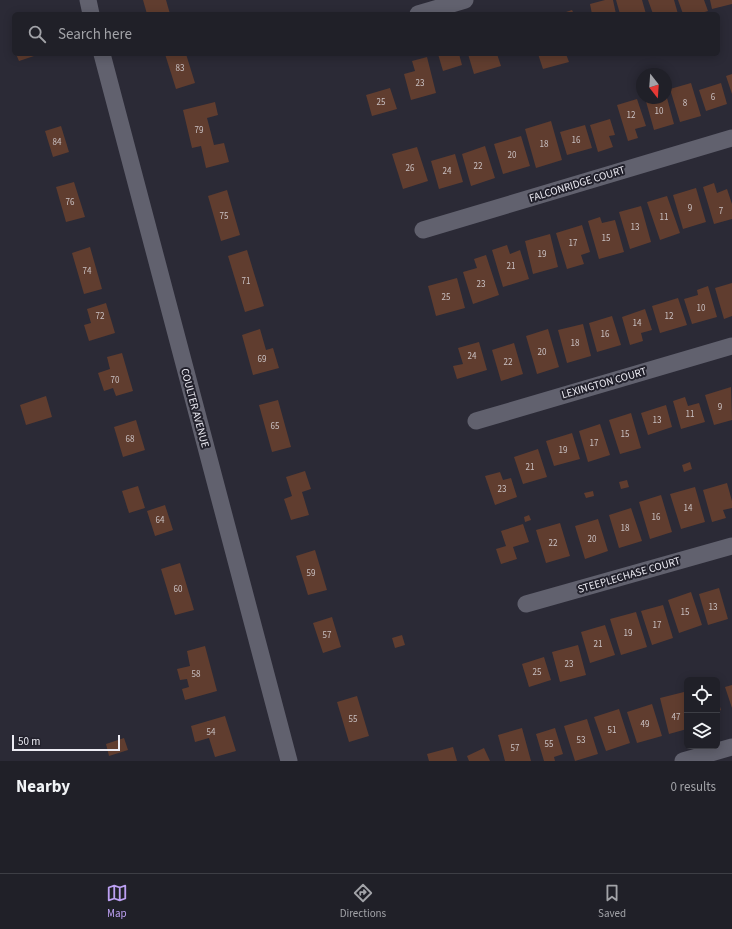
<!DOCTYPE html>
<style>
:root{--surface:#202028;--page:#2d2d34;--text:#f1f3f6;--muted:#a2a3a8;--line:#3d3e45;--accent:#bca0f2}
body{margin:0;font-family:"Source Sans 3",sans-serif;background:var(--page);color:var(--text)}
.controls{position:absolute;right:12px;bottom:12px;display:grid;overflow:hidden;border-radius:6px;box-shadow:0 2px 10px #0003}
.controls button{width:36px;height:36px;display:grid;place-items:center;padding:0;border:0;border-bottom:1px solid var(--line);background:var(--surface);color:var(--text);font:20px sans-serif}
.compass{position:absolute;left:636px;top:68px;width:36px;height:36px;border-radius:50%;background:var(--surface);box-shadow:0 2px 10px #0003;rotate:163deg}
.scale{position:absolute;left:12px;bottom:10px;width:108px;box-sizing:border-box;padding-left:4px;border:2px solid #ecebf3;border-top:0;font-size:11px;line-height:14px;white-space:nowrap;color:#ecebf3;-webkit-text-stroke:3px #22212c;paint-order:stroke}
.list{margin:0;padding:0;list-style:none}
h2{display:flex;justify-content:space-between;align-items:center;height:52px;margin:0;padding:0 16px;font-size:17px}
h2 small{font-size:13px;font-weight:400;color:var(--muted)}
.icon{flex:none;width:22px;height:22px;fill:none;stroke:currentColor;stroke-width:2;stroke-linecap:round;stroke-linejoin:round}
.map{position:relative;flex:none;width:732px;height:761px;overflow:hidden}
.search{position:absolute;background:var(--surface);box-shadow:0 2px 10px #0003;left:12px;right:12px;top:12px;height:44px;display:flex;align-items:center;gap:10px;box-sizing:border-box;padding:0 14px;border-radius:6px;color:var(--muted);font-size:15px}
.sheet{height:112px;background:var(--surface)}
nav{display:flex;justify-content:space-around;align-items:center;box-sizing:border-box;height:56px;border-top:1px solid var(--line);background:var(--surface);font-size:11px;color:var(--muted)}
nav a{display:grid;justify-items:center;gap:2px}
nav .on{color:var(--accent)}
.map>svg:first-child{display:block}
</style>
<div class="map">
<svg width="732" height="761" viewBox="0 0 732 761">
<rect width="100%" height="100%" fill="#2b2a36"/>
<!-- building -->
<g fill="#603d2f">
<polygon points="143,0 166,0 170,14 147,14"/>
<polygon points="605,0 613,0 616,14 592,14 590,4"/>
<polygon points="616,0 642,0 646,14 620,14"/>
<polygon points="648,0 674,0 678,14 653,14"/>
<polygon points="678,0 704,0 708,11 698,14 683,14"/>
<polygon points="710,0 732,0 732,4 712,9"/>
<polygon points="572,10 574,14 560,14"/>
<polygon points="16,54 40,54 19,61"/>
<polygon points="165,54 186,54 195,83 176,89"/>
<polygon points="438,54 459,54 462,65 443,71"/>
<polygon points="468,54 497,54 501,66 474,74"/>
<polygon points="538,54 566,54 569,62 543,69"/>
<polygon points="427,57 436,93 411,100 404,74 415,71 412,61"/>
<polygon points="732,74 732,94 726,76"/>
<polygon points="691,83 701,116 680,122 670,89"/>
<polygon points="721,83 727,104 706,111 699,90"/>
<polygon points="390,88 397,109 372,116 366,95"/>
<polygon points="645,98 667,98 674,124 654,130"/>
<polygon points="637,99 646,126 635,129 638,138 628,141 617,105"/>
<polygon points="215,102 218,115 207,118 214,145 224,143 229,162 206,168 201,146 192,148 183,110"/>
<polygon points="610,119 615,135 609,136 613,147 598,152 590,125"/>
<polygon points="551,121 562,160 536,168 525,129"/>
<polygon points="585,125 592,148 567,155 560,132"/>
<polygon points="61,126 69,152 53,157 45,131"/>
<polygon points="521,136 530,166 503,174 494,144"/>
<polygon points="485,146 495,178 471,186 462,154"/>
<polygon points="417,147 428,181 403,189 392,154"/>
<polygon points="455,154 463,182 439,189 431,161"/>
<polygon points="74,182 85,217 66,222 56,187"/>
<polygon points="714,183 717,193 727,189 732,204 732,219 714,224 703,187"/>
<polygon points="696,188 706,222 683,229 673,195"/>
<polygon points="227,190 240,235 221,241 208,196"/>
<polygon points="667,196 680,233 660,240 647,202"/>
<polygon points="641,206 651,242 630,249 619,212"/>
<polygon points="600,217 602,223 615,220 624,252 599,259 588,221"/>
<polygon points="582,225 590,252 581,255 584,264 567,269 556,233"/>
<polygon points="550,234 558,267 533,274 525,241"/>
<polygon points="507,245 510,254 520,250 529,279 503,287 492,250"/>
<polygon points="90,247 102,289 84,294 72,253"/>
<polygon points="247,250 264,306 245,312 228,256"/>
<polygon points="486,255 499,295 473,304 463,272 477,268 474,259"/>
<polygon points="457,278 465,308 436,316 428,286"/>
<polygon points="732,283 732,316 724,319 715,288"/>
<polygon points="708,286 717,317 692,324 684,299 698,295 697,290"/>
<polygon points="678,298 687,325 660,333 652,306"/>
<polygon points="106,303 115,333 89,341 84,325 91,323 87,309"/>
<polygon points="645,309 652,330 641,333 643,341 630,345 622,317"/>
<polygon points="612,316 621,345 597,352 589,323"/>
<polygon points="583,324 591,356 567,363 558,330"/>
<polygon points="260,329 266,350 273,348 279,368 253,375 242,335"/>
<polygon points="548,329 559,367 537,374 526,336"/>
<polygon points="479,342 487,370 457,379 453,366 463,364 458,348"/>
<polygon points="514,343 523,374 501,381 492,350"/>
<polygon points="122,353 133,391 116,396 113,388 104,391 98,373 110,369 107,357"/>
<polygon points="731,387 732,420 714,425 705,395"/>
<polygon points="46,396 52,417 26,425 20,405"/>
<polygon points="685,397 688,406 699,403 705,422 681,429 673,401"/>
<polygon points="278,400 291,447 272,452 259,405"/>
<polygon points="666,405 672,427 648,435 641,413"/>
<polygon points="631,413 641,448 620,454 609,420"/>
<polygon points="136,420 145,450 123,457 114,427"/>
<polygon points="600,424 610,455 588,462 579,431"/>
<polygon points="572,433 580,459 554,466 546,441"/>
<polygon points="538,449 547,477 523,484 514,457"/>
<polygon points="690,462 692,469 684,472 682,465"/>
<polygon points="305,471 311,489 302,492 309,515 291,520 284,499 292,496 286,477"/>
<polygon points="500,472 503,480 511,478 517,497 495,505 485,476"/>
<polygon points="627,480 629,487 621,489 619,482"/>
<polygon points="727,483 732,501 732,508 723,510 726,518 712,522 703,490"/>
<polygon points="138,486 145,508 129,513 122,491"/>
<polygon points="695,487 705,522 681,529 670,494"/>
<polygon points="593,491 594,496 586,498 584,493"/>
<polygon points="661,495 672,532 650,539 639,502"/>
<polygon points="165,505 173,530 155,536 147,511"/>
<polygon points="631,508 642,541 619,548 609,515"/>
<polygon points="529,515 531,520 525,522 524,517"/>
<polygon points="598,519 608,551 585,559 575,526"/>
<polygon points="560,523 570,556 546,563 536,530"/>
<polygon points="523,524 529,542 513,547 517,559 501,564 496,549 506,546 501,531"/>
<polygon points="315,550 327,590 308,595 296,556"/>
<polygon points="180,563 194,610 175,615 161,569"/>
<polygon points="719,588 728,619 708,625 699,594"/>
<polygon points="691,592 702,625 679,633 668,600"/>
<polygon points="663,605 673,638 652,645 641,611"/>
<polygon points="636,612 647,647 621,655 610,619"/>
<polygon points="332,617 341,647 323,653 313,623"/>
<polygon points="605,625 615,655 590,663 581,632"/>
<polygon points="402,635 405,645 395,648 392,638"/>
<polygon points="578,645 586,675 560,682 552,652"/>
<polygon points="205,646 217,691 185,700 182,689 189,687 187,679 180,680 177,669 190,666 187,651"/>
<polygon points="544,657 551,680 529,687 522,664"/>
<polygon points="732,685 732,708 725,687"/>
<polygon points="684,692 687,705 687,729 669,734 660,698"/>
<polygon points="357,696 369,736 349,742 337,702"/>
<polygon points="717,697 721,710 717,712"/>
<polygon points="652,704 662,736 637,743 627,712"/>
<polygon points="619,709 630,743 606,751 594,717"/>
<polygon points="225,716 236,751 215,757 209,738 195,742 191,726"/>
<polygon points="587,719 598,754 575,761 564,726"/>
<polygon points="522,728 531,761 505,761 498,735"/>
<polygon points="555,728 563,754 554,757 555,761 544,761 536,734"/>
<polygon points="124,738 128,750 109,756 106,744"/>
<polygon points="453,747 457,761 429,761 427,754"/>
<polygon points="484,748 490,761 469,761 467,756"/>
</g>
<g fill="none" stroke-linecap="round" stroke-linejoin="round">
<!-- minor -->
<g stroke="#61616e" stroke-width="17">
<polyline points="88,0 91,14"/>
<polyline points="418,14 465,0"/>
<polyline points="102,54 289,761"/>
<polyline points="423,230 732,138"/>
<polyline points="476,421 732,346"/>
<polyline points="526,604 732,546"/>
<polyline points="683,761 732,747"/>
</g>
</g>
<g text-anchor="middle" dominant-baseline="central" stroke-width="4" stroke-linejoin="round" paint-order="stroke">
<!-- number labels -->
<g font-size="9" fill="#c9c0c2">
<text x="180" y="68">83</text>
<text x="420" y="83">23</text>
<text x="713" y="97">6</text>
<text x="381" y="102">25</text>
<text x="685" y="103">8</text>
<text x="659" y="111">10</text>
<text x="631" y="115">12</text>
<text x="199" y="130">79</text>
<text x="576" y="140">16</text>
<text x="57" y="142">84</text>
<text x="544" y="144">18</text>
<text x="512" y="155">20</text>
<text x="478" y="166">22</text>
<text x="410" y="168">26</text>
<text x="447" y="171">24</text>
<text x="70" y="202">76</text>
<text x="690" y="208">9</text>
<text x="721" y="211">7</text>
<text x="224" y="216">75</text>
<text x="664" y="217">11</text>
<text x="635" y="227">13</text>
<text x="606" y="238">15</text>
<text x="573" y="243">17</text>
<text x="542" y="254">19</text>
<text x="511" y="266">21</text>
<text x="87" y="271">74</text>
<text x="246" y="281">71</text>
<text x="481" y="284">23</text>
<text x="446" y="297">25</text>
<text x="701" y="308">10</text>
<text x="100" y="316">72</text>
<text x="669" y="316">12</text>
<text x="637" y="323">14</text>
<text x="605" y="334">16</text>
<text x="575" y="343">18</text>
<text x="542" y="352">20</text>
<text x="472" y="356">24</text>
<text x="262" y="359">69</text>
<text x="508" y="362">22</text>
<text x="115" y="380">70</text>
<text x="720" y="407">9</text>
<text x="690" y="414">11</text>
<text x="657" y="420">13</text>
<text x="275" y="426">65</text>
<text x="625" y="434">15</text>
<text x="130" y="439">68</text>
<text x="594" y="443">17</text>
<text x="563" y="450">19</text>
<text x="530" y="467">21</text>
<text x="502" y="489">23</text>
<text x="688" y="508">14</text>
<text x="656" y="517">16</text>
<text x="160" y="520">64</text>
<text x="625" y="528">18</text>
<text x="592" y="539">20</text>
<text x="553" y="543">22</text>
<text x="311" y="573">59</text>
<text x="178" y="589">60</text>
<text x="713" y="607">13</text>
<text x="685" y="612">15</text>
<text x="657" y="625">17</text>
<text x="628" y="633">19</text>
<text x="327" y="635">57</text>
<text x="598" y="644">21</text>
<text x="569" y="664">23</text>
<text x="537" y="672">25</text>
<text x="196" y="674">58</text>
<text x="676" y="717">47</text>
<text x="353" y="719">55</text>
<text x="645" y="724">49</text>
<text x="612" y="730">51</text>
<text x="211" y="732">54</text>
<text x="581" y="740">53</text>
<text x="549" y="744">55</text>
<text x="515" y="748">57</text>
</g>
<!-- street labels -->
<g font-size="11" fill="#ecebf3" stroke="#22212c">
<text transform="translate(577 184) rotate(-17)">FALCONRIDGE COURT</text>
<text transform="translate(604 383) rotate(-16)">LEXINGTON COURT</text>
<text transform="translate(195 408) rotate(75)">COULTER AVENUE</text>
<text transform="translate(629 575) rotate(-16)">STEEPLECHASE COURT</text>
</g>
</g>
</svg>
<div class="controls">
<button><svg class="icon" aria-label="locate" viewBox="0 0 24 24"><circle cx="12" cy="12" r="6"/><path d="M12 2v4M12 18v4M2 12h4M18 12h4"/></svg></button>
<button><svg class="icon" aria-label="layers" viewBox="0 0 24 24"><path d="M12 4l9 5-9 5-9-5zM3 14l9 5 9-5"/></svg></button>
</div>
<svg class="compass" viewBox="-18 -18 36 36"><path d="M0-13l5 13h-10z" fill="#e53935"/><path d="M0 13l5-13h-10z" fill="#a2a3a8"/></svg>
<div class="scale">50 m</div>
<div class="search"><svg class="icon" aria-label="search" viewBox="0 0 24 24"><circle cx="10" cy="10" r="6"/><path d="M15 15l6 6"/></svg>Search here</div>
</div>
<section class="sheet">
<h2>Nearby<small>0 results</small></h2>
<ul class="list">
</ul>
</section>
<nav>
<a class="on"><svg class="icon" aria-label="map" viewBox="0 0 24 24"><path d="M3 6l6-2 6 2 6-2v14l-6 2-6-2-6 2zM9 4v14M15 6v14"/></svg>Map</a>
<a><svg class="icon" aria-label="directions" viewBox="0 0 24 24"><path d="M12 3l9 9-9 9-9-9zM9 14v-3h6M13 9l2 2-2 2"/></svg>Directions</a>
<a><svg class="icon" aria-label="saved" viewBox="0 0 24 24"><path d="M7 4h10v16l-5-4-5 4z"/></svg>Saved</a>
</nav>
